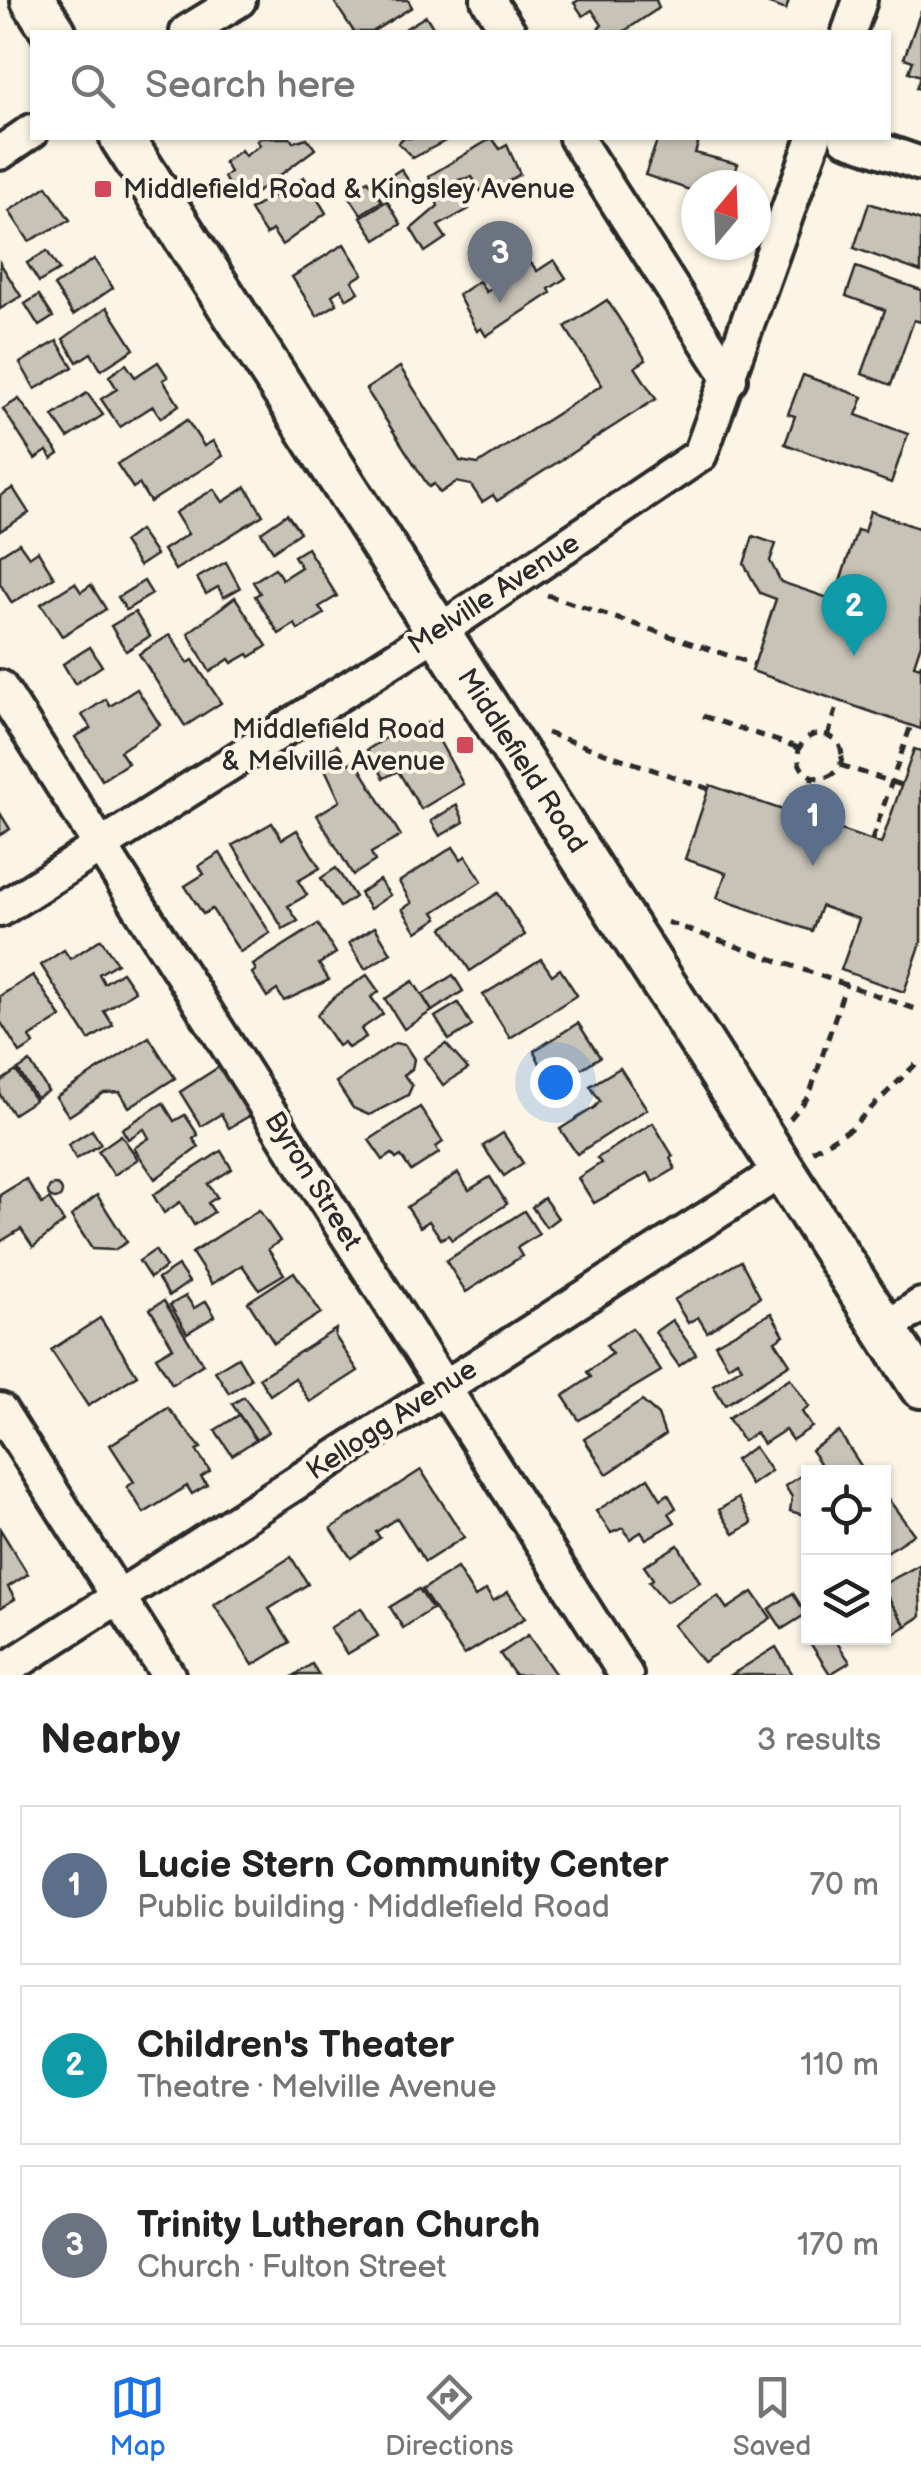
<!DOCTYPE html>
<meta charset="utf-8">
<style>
:root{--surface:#fff;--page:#f2f2f2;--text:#222;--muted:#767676;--line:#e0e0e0;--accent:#1a73e8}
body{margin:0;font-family:"Balsamiq Sans",sans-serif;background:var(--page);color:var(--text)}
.controls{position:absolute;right:30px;bottom:30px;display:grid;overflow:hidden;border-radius:0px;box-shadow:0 2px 8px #0004}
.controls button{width:90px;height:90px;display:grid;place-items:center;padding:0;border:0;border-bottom:2px solid var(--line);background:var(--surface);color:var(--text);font:50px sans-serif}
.compass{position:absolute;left:681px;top:170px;width:90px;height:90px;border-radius:50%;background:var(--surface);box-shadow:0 2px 8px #0004;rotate:19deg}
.you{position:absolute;left:555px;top:1082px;width:35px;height:35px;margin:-25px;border:8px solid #fff;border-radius:50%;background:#1a73e8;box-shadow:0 0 0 15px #1a73e833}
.badge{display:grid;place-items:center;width:65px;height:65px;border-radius:50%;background:var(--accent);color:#fff;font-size:32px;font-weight:700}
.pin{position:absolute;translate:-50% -82px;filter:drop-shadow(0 2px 5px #0008)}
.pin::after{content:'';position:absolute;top:52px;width:35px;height:30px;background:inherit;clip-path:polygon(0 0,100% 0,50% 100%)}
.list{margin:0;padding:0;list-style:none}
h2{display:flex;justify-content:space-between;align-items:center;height:130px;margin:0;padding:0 40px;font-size:42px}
h2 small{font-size:32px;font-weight:400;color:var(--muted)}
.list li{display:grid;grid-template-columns:65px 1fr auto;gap:30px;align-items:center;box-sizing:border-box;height:160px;margin:0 20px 20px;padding:0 20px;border:2px solid var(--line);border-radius:0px}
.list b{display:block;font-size:38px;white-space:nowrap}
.list p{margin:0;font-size:32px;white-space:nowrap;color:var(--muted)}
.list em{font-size:32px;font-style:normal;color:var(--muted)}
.icon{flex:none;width:55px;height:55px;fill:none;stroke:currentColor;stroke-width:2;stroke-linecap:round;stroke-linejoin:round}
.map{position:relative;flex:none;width:921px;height:1675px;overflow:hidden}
.search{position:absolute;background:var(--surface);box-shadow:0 2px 8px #0004;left:30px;right:30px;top:30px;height:110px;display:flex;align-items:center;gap:25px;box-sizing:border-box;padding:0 35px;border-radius:0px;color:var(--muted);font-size:38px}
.sheet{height:670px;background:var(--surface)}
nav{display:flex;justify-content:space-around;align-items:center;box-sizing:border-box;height:140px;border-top:2px solid var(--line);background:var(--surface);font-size:28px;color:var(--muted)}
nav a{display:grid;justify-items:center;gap:5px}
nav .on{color:var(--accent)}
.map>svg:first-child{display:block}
</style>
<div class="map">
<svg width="921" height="1675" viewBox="0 0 921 1675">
<rect width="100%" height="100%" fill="#fcf5e5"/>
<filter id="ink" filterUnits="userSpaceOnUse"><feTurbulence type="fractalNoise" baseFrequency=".01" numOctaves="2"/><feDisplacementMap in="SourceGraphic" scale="20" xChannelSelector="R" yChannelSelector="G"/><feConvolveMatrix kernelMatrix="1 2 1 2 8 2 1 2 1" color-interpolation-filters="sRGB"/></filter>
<g filter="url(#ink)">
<!-- building -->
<g fill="#c8c3b7" stroke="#2b2b2b" stroke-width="2.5">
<polygon points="339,0 408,0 412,7 372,32 354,32 335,3"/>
<polygon points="579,0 656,0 659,8 623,32 595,32 602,25 592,10 583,16 574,3"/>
<polygon points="758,0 789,0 786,10"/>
<polygon points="921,11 921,89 916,88 921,76 909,72 913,61 904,58"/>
<polygon points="426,16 436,32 400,32"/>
<polygon points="261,138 290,138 293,142 307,138 315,149 248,199 239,186 231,190 224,177 230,172 224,162 241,150 245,156 260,145 257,141"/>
<polygon points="403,138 451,138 413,158 398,143"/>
<polygon points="492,138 500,149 507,145 520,174 484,196 472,177 458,180 456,188 469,209 438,226 446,238 425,252 411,229 438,206 429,176"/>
<polygon points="658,138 700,138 695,153 738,164 730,185 696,185 696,192 645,175"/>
<polygon points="401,169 410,183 389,196 381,182"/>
<polygon points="304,177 326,213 282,245 272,230 266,235 250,210"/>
<polygon points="368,180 382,201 361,214 347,193"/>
<polygon points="47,186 70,220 29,241 9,211"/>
<polygon points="387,201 401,224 376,240 361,217"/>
<polygon points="869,203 921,221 921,272 854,248"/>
<polygon points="344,244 363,274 352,281 359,292 347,299 341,289 332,295 337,304 317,316 292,277"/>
<polygon points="47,251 59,270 39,282 27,263"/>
<polygon points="94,259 113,288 73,315 54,286"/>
<polygon points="554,260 566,278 549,289 551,293 486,336 481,328 477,331 458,295 479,281 486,292 531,263 537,271"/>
<polygon points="0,263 21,296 0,309"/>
<polygon points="856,267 921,290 921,322 914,320 891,385 862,374 885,310 846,296"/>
<polygon points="39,295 53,317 39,326 25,304"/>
<polygon points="607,300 646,360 635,367 656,399 497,501 493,495 482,502 471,485 456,482 440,493 434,484 429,487 366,389 400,367 460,461 478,464 602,385 565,327"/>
<polygon points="107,307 134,349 101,370 91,353 77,362 63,339"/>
<polygon points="57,341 73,367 35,389 20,363"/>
<polygon points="158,362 168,377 163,380 179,405 161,418 153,406 120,427 101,399 117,389 109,376 126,364 135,377"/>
<polygon points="803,375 863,397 856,415 908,434 891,483 785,444 795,416 788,414"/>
<polygon points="87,393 103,415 68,438 53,416"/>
<polygon points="19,399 59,454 52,459 47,451 35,459 3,409"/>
<polygon points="187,420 204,446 213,441 223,456 150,502 139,484 133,488 117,464"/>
<polygon points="246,487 263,515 175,570 163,550 188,534 175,513 214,489 223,502"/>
<polygon points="13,488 29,513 0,531 0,496"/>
<polygon points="870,511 921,529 921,644 914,665 920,667 921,663 921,729 752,671 776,599 760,593 744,564 753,536 776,544 770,561 781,582 834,600 857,530 864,532"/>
<polygon points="287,514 300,532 273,551 261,532"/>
<polygon points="139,530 156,555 139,566 123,542"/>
<polygon points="19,543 29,557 38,551 54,577 12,603 0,584 0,555"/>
<polygon points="307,548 337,596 319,607 324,614 298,630 295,624 279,634 255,596 260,593 253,582 275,568 282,579 301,567 294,556"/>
<polygon points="226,562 240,588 224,597 218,587 206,594 197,578"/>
<polygon points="144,581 152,594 126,610 118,597"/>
<polygon points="75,583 81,592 91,585 106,609 62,636 41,604"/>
<polygon points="235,597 267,646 250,657 248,654 232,663 229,659 210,672 188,633"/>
<polygon points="135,612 150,636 126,651 111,626"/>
<polygon points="170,635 188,663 193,660 221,703 185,726 139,654"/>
<polygon points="90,647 102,666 75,684 63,664"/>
<polygon points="137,689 160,725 120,751 128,763 102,780 75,737 91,728 82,715 106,699 110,706"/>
<polygon points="429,722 463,784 421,809 398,771 384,778 367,750 406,725 413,731"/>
<polygon points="337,745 348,764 355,760 401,836 371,853 375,861 353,875 317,815 340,801 319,756"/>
<polygon points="914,749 921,751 921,943 904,992 841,970 859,919 821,906 812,931 717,898 726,873 685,859 710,785 881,844"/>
<polygon points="457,805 464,822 440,836 431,821"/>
<polygon points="0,813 10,829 0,835"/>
<polygon points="272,823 282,839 297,830 320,868 298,881 307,895 288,906 298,921 283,929 233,845"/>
<polygon points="453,847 461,859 466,856 482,881 434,912 438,918 417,932 402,909 412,903 399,882"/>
<polygon points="220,853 270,933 240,952 212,909 203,914 185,886 204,874 199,866"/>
<polygon points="336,868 355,897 340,907 321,878"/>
<polygon points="379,880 390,895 370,909 360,893"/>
<polygon points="498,893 525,935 470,971 443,928"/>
<polygon points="318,924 336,953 319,964 329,980 284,1001 277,990 267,997 252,973 256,970 253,965"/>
<polygon points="375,927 391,953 365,969 349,943"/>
<polygon points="101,939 117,963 99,974 104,983 122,972 135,991 104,1011 113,1025 89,1040 41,965 64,950 70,959"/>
<polygon points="541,959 552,975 560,969 577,995 510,1038 483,995"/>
<polygon points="33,975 61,1017 30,1037 34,1044 20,1053 0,1021 0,996"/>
<polygon points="367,975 379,992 371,997 383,1014 361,1029 366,1037 348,1048 344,1042 338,1046 317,1015 334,997"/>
<polygon points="453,975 463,991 432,1011 422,995"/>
<polygon points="413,981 432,1011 404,1029 385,999"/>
<polygon points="458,1003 472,1026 449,1040 435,1017"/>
<polygon points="578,1023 600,1057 551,1087 534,1051"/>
<polygon points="149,1037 175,1078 129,1107 120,1092 104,1093 69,1116 56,1097"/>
<polygon points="395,1043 405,1045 414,1059 412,1069 404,1075 412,1086 408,1095 369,1115 353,1108 336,1082"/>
<polygon points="446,1044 468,1069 443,1085 424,1058"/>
<polygon points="30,1062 48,1091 36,1098 18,1070"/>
<polygon points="222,1065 254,1113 229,1128 221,1114 201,1126 180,1092"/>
<polygon points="620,1068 647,1109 577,1154 560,1129 595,1107 600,1101 590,1086"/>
<polygon points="16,1071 35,1100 13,1114 0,1095 0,1082"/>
<polygon points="163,1103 174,1121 185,1115 198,1135 193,1139 199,1147 155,1179 134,1148 149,1138 144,1129 128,1139 122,1129"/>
<polygon points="420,1107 443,1142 436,1147 439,1153 411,1171 401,1156 396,1159 392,1154 383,1160 369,1140"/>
<polygon points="653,1123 673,1156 670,1158 675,1169 653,1182 648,1173 594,1203 578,1178 601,1163 597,1158"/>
<polygon points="92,1130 101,1144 76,1159 68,1145"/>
<polygon points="503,1133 523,1163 504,1176 483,1146"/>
<polygon points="121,1135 138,1159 114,1175 98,1151"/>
<polygon points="221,1151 232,1169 208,1184 217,1197 208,1203 214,1212 194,1225 180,1202 164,1213 153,1195"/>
<polygon points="458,1173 469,1190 490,1177 507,1204 452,1240 448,1235 441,1239 429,1221 420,1227 407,1207"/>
<polygon points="26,1179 42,1204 49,1199 64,1222 33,1247 21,1229 0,1242 0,1195"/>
<circle cx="55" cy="1192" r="7"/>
<polygon points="97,1195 127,1242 114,1250 92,1249 71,1216"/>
<polygon points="544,1198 558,1218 546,1227 532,1207"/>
<polygon points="259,1210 280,1241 268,1249 284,1274 259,1289 242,1265 212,1284 192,1253"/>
<polygon points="524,1211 539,1234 517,1248 522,1256 466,1292 446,1261"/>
<polygon points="155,1250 166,1267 150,1278 139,1261"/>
<polygon points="741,1261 760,1297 707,1332 698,1317 688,1323 674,1300"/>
<polygon points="178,1266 189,1282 169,1296 158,1279"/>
<polygon points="294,1272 321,1313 274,1343 248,1302"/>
<polygon points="186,1296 194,1308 206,1301 215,1316 187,1333 170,1305"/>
<polygon points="164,1301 203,1364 172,1384 156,1357 173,1347 150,1309"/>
<polygon points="771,1313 784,1335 775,1341 790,1364 725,1405 713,1385 742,1367 737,1360 728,1366 715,1344"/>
<polygon points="100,1318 137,1375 88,1406 51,1350"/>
<polygon points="672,1320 696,1354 679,1366 655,1332"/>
<polygon points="632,1328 661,1371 579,1420 563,1396 591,1377 587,1372 612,1354 606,1345"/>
<polygon points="336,1329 335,1336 358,1371 310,1402 295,1378 270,1395 259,1378"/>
<polygon points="238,1357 251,1379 229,1393 215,1371"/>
<polygon points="790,1378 809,1407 802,1412 812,1427 792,1440 785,1430 763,1444 756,1433 743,1441 728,1418"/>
<polygon points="244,1397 268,1432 256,1440 232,1404"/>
<polygon points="642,1401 658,1415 665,1435 607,1474 584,1439"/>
<polygon points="168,1408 201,1448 196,1450 210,1471 201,1477 207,1485 192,1494 187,1486 144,1513 127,1487 134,1482 110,1445"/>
<polygon points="239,1415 256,1440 232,1455 215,1430"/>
<polygon points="839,1432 865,1472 808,1472 808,1522 804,1515 790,1511 792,1497 785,1486 820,1463 811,1450"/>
<polygon points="754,1447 771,1471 751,1485 735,1460"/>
<polygon points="421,1470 464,1537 425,1562 397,1518 376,1532 380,1538 351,1558 331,1528"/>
<polygon points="648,1478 661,1499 668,1494 676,1508 669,1513 675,1522 646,1539 641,1532 630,1539 623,1528 611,1533 596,1511"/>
<polygon points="886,1496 914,1534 884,1554 884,1498"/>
<polygon points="738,1498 752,1523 734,1534 719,1510"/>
<polygon points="0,1529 28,1574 8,1587 15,1599 0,1608"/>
<polygon points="678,1545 700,1582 666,1602 649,1582 653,1579 644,1566"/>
<polygon points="291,1557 308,1584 269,1609 290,1642 253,1665 214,1605"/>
<polygon points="919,1565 921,1616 906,1626 884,1592 884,1584"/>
<polygon points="457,1568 475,1597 486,1590 493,1601 508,1592 525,1618 464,1655 422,1590"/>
<polygon points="419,1589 432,1609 403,1628 390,1607"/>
<polygon points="753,1592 771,1618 703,1662 673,1625 718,1596 727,1609"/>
<polygon points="884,1592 906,1626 886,1639 884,1635"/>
<polygon points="793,1593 806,1614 782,1629 769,1609"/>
<polygon points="361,1608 378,1636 347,1654 330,1628"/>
<polygon points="528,1635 556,1675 515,1675 500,1654"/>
<polygon points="807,1638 822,1638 825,1642 834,1638 850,1662 830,1674"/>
<polygon points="776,1647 793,1675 731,1675"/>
<polygon points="312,1664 319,1675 295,1675"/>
</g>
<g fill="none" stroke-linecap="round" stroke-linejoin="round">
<!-- minor casing -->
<g stroke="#2b2b2b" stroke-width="40">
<g id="minor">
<polyline points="488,0 509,32"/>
<polyline points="187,32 239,0"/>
<polyline points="849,32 860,0"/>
<polyline points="576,138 730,379"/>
<polyline points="846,138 921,164"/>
<polyline points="0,153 32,131"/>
<polyline points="0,687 626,1675"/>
<polyline points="0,910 462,616 700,455 814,138"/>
<polyline points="885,1329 921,1305"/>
<polyline points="0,1410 168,1675"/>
<polyline points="0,1673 784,1169"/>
</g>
</g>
<!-- major casing -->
<g stroke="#2b2b2b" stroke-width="50">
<g id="major">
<polyline points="33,0 54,32"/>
<polyline points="122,138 921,1386"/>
</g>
</g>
<!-- path -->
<g stroke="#2b2b2b" stroke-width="5" stroke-dasharray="10 8" stroke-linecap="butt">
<polyline points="547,595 754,664"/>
<polyline points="703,716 799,748"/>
<polyline points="547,733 709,789"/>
<circle cx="820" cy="756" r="22"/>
<polyline points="828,736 839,701"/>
<polyline points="840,765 901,785"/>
<polyline points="799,815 813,777"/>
<polyline points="872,840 911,725"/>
<polyline points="667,922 921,1011"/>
<polyline points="790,1119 809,1096 846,984"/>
<polyline points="812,1151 850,1129 921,1059"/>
</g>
<!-- minor -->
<use href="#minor" stroke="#fcf5e5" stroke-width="32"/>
<!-- major -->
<use href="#major" stroke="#fcf5e5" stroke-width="42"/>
</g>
</g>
<!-- markers -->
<g fill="#d1495b" stroke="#fcf5e5" stroke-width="4">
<rect x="93" y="179" width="20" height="20" rx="5"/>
<rect x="455" y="735" width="20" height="20" rx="5"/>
</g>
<g text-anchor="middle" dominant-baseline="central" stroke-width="8" stroke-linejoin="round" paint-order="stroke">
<!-- poi labels -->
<g font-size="28" fill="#2b2b2b" stroke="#fcf5e5" text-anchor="start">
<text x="123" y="189">Middlefield Road &amp; Kingsley Avenue</text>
<text x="445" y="729" text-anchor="end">Middlefield Road<tspan x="445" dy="32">&amp; Melville Avenue</tspan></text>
</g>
<!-- street labels -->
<g font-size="28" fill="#2b2b2b" stroke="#fcf5e5">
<text transform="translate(494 594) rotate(-33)">Melville Avenue</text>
<text transform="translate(522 761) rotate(57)">Middlefield Road</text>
<text transform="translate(313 1181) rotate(58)">Byron Street</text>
<text transform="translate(392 1420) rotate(-33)">Kellogg Avenue</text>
</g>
</g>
</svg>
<div class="controls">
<button><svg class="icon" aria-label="locate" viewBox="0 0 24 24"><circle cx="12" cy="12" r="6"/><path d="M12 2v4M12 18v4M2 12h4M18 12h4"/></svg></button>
<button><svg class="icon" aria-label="layers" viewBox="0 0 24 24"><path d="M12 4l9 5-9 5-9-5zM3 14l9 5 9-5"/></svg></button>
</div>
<svg class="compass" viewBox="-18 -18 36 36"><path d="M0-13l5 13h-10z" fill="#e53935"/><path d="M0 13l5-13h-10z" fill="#767676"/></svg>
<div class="you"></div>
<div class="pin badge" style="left:813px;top:866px;background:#5c6f8a">1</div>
<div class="pin badge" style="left:854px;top:656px;background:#0f9aa8">2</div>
<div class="pin badge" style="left:500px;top:303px;background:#6b7280">3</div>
<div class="search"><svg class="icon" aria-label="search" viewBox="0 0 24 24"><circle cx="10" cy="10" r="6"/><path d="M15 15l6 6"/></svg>Search here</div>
</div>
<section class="sheet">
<h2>Nearby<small>3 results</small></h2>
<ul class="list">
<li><span class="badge" style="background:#5c6f8a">1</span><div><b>Lucie Stern Community Center</b><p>Public building · Middlefield Road</p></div><em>70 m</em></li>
<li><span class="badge" style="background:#0f9aa8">2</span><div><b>Children's Theater</b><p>Theatre · Melville Avenue</p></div><em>110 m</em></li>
<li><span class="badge" style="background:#6b7280">3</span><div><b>Trinity Lutheran Church</b><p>Church · Fulton Street</p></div><em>170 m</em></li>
</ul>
</section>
<nav>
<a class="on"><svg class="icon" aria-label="map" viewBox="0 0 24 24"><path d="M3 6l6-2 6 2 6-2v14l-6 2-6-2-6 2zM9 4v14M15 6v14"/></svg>Map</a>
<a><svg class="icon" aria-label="directions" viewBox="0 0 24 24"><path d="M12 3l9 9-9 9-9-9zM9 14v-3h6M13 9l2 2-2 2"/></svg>Directions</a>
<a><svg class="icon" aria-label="saved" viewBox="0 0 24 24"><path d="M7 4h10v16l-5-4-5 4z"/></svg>Saved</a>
</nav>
